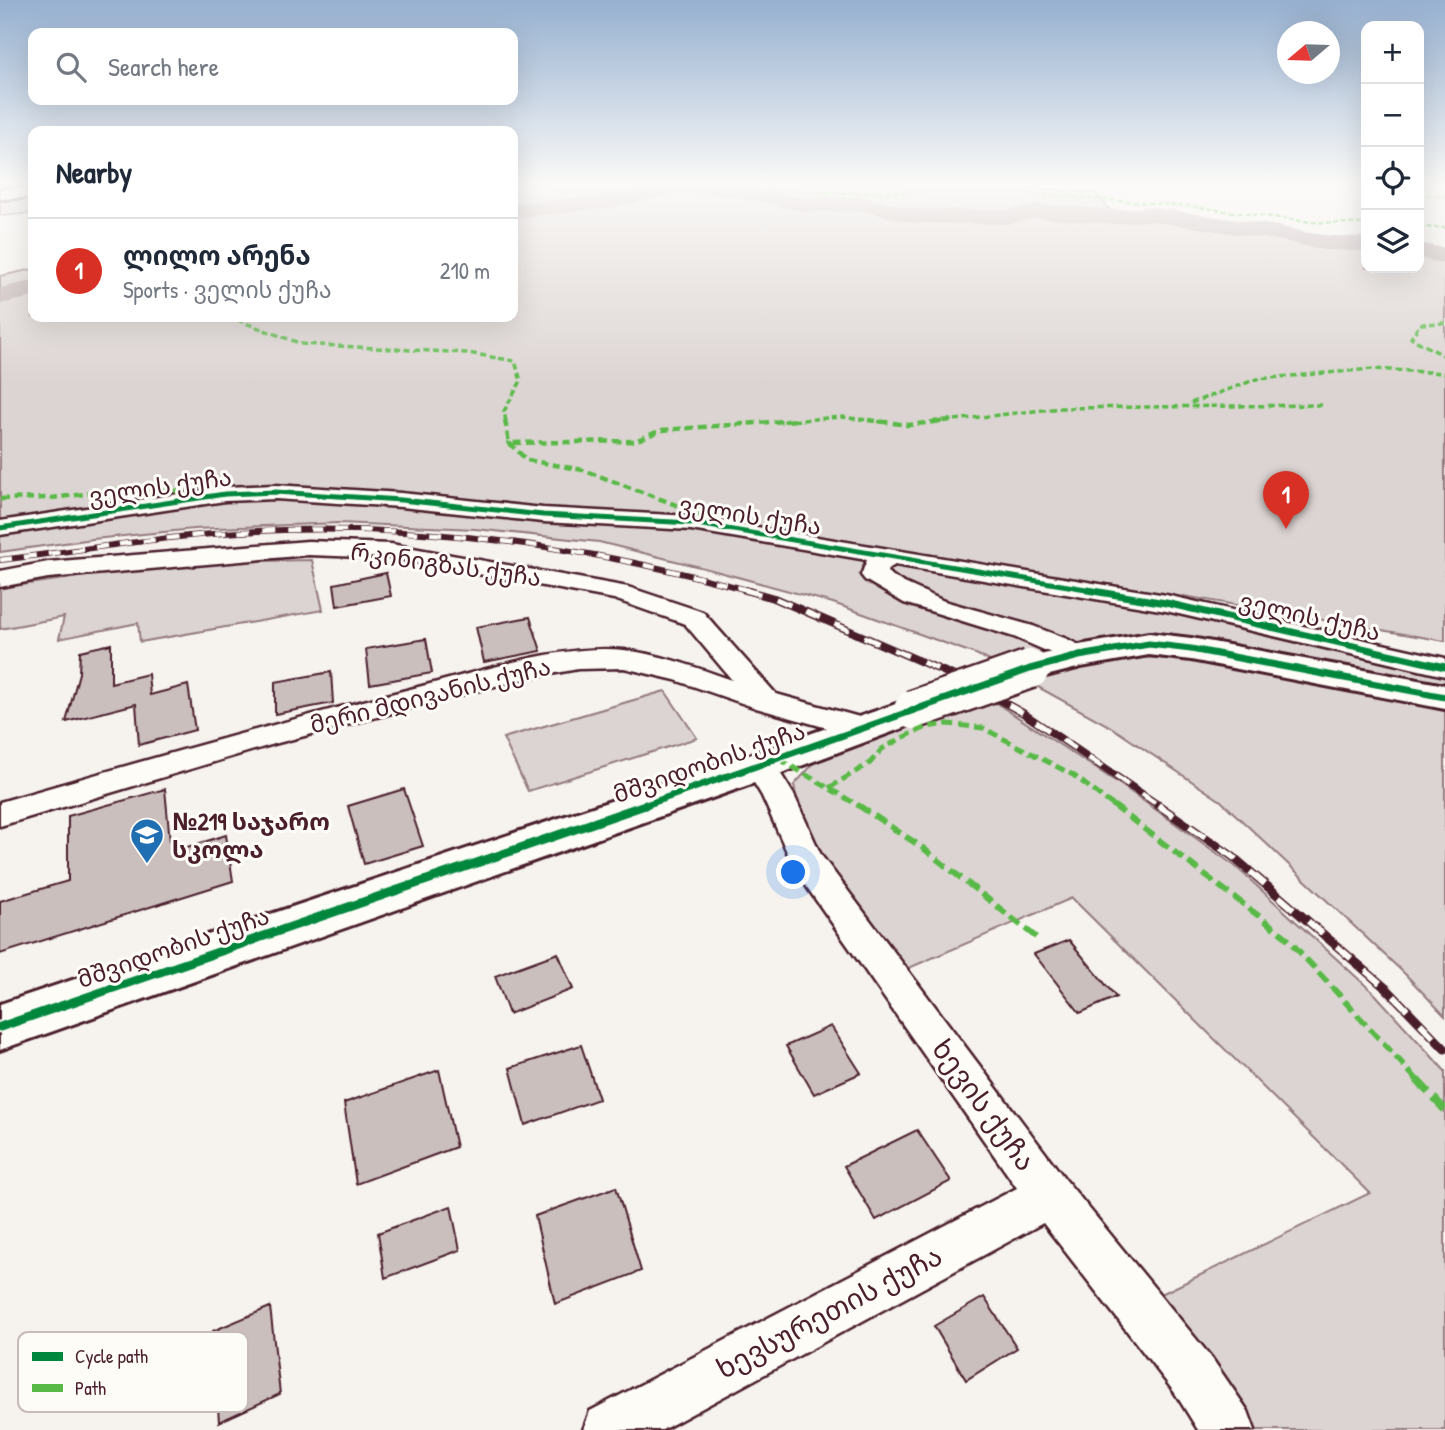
<!DOCTYPE html>
<meta charset="utf-8">
<style>
:root{--surface:#fff;--page:#f6f6f7;--text:#1f2937;--muted:#747a83;--line:#e0e1e3;--accent:#d93025}
body{margin:0;font-family:"Patrick Hand","Noto Sans Georgian",sans-serif;background:var(--page);color:var(--text)}
.controls{position:absolute;right:21px;top:21px;display:grid;overflow:hidden;border-radius:14px;box-shadow:0 7px 28px #0002}
.controls button{width:63px;height:63px;display:grid;place-items:center;padding:0;border:0;border-bottom:2px solid var(--line);background:var(--surface);color:var(--text);font:35px sans-serif}
.compass{position:absolute;left:1277px;top:21px;width:63px;height:63px;border-radius:50%;background:var(--surface);box-shadow:0 7px 28px #0002;rotate:251deg}
.you{position:absolute;left:794px;top:873px;width:24px;height:24px;margin:-18px;border:5px solid #fff;border-radius:50%;background:#1a73e8;box-shadow:0 0 0 10px #1a73e833}
.badge{display:grid;place-items:center;width:46px;height:46px;border-radius:50%;background:var(--accent);color:#fff;font-size:23px;font-weight:700}
.pin{position:absolute;translate:-50% -58px;filter:drop-shadow(0 2px 4px #0008)}
.pin::after{content:'';position:absolute;top:37px;width:24px;height:21px;background:inherit;clip-path:polygon(0 0,100% 0,50% 100%)}
.list{margin:0;padding:0;list-style:none}
h2{display:flex;justify-content:space-between;align-items:center;height:91px;margin:0;padding:0 28px;font-size:30px}
h2 small{font-size:23px;font-weight:400;color:var(--muted)}
.list li{display:grid;grid-template-columns:46px 1fr auto;gap:21px;align-items:center;box-sizing:border-box;height:105px;padding:0 28px;border-top:2px solid var(--line)}
.list b{display:block;font-size:26px;white-space:nowrap}
.list p{margin:0;font-size:23px;white-space:nowrap;color:var(--muted)}
.list em{font-size:23px;font-style:normal;color:var(--muted)}
.icon{flex:none;width:38px;height:38px;fill:none;stroke:currentColor;stroke-width:2;stroke-linecap:round;stroke-linejoin:round}
.map{position:relative;flex:none;width:1445px;height:1430px;overflow:hidden}
.search{position:absolute;background:var(--surface);box-shadow:0 7px 28px #0002;left:28px;top:28px;width:490px;height:77px;display:flex;align-items:center;gap:18px;box-sizing:border-box;padding:0 24px;border-radius:14px;color:var(--muted);font-size:26px}
.panel{position:absolute;background:var(--surface);box-shadow:0 7px 28px #0002;left:28px;top:126px;width:490px;height:196px;border-radius:14px}
.map>svg:first-child{display:block}
</style>
<div class="map">
<svg width="1445" height="1430" viewBox="0 0 1445 1430">
<rect width="100%" height="100%" fill="#f6f3ef"/>
<filter id="ink" filterUnits="userSpaceOnUse"><feTurbulence type="fractalNoise" baseFrequency=".0143" numOctaves="2"/><feDisplacementMap in="SourceGraphic" scale="14" xChannelSelector="R" yChannelSelector="G"/><feConvolveMatrix kernelMatrix="1 2 1 2 8 2 1 2 1" color-interpolation-filters="sRGB"/></filter>
<g filter="url(#ink)">
<!-- green -->
<g fill="#dcd4d2" stroke="#937a7e" stroke-width="2">
<polygon points="513,183 1058,183 1022,187 1096,193 1111,212 1152,212 1366,242 1366,268 1419,268 1419,249 1445,252 1445,641 1184,596 1196,618 1445,663 1445,690 1137,637 1088,642 999,666 978,655 833,603 708,569 599,542 475,529 339,523 194,529 93,539 0,552 0,276 33,269 33,317 513,317"/>
<polygon points="33,194 33,213 0,216 0,197"/>
<polygon points="312,560 323,610 140,642 138,623 59,639 64,617 0,629 0,588 122,571 214,562"/>
<path d="M1122 657C1230 657 1339 683 1445 704V1016L1405 974 1221 801 1111 727 1027 681Z"/>
<polygon points="665,691 697,738 528,791 503,738"/>
<polygon points="987,697 1121,785 1235,866 1375,994 1445,1071 1445,1430 1248,1430 1155,1297 1370,1193 1072,898 902,971 802,825 794,785 823,753"/>
</g>
<g fill="none" stroke-linecap="round" stroke-linejoin="round">
<!-- river -->
<g fill="#bbabac" fill-rule="evenodd">
<polygon points="661,183 722,183 758,187 804,198 863,197 914,209 1007,210 1038,204 1116,210 1149,207 1278,226 1323,236 1366,237 1366,251 1323,250 1278,240 1149,221 1116,224 1038,218 1007,224 914,223 863,211 804,212 758,201 701,193 676,193 611,208 513,218 513,204 611,194"/>
<polygon points="1419,243 1445,248 1445,264 1419,258"/>
<polygon points="33,281 33,297 0,304 0,288"/>
</g>
</g>
<!-- building -->
<g fill="#cbbfbe" stroke="#4a1f2b" stroke-width="2">
<polygon points="386,573 391,596 337,606 334,584"/>
<polygon points="530,617 541,651 484,662 476,627"/>
<polygon points="426,639 432,673 370,684 366,649"/>
<polygon points="111,644 111,683 148,674 150,695 188,685 195,730 139,745 136,704 66,722 79,673 80,651"/>
<polygon points="331,672 333,703 275,714 275,682"/>
<polygon points="165,789 171,852 226,835 233,881 0,954 0,901 68,881 68,816"/>
<polygon points="404,789 423,846 364,864 348,806"/>
<polygon points="1069,940 1116,997 1080,1013 1034,954"/>
<polygon points="558,953 573,989 509,1014 495,976"/>
<polygon points="831,1026 861,1073 814,1094 786,1046"/>
<polygon points="581,1045 599,1099 525,1125 510,1068"/>
<polygon points="439,1070 456,1147 356,1184 344,1103"/>
<polygon points="917,1130 951,1181 876,1220 844,1166"/>
<polygon points="616,1187 641,1271 555,1304 535,1216"/>
<polygon points="451,1206 460,1250 385,1278 378,1233"/>
<polygon points="984,1297 1017,1348 966,1380 934,1326"/>
<polygon points="270,1307 280,1394 219,1422 213,1331"/>
</g>
<g fill="none" stroke-linecap="round" stroke-linejoin="round">
<!-- street casing -->
<g stroke="#4a1f2b" stroke-width="5">
<g id="street">
<polygon points="275,485 401,493 543,508 691,516 1166,595 1445,658 1445,676 1166,611 895,565 888,569 887,572 902,582 944,601 1033,626 1067,639 1089,650 1093,656 1089,662 1079,665 1014,637 904,603 865,580 861,575 867,560 691,530 543,522 401,507 275,499 225,501 0,535 0,521 225,487"/>
<path d="M308 541 391 544 628 587 703 612 776 694 874 721 878 728 874 735 863 738 756 708 675 680 624 668 578 669 518 680 274 744 0 826V802C142 761 283 721 426 685 486 670 562 644 624 650 660 654 698 668 732 680L685 624 614 599 391 558 308 555 48 578 0 587V571L48 562Z"/>
<polygon points="760,755 771,758 794,795 821,855 1065,1179 1211,1357 1248,1411 1255,1430 1198,1430 1175,1393 1043,1223 662,1430 583,1430 590,1411 1017,1188 795,870 762,796 744,766 749,758"/>
</g>
</g>
<!-- secondary casing -->
<g stroke="#4a1f2b" stroke-width="6">
<g id="secondary">
<polygon points="1149,633 1191,638 1445,685 1445,709 1191,660 1149,655 1081,667 1030,680 1017,677 1012,669 1017,661 1079,645"/>
<polygon points="913,698 927,701 932,710 927,719 774,776 0,1050 0,1004 746,756"/>
</g>
</g>
<!-- highway casing -->
<g stroke="#4a1f2b" stroke-width="6">
<polygon id="highway" points="33,187 33,197 0,199 0,189"/>
</g>
<!-- street -->
<use href="#street" fill="#fdfcf7" fill-rule="evenodd"/>
<!-- secondary -->
<use href="#secondary" fill="#fdfcf7" fill-rule="evenodd"/>
<!-- highway -->
<use href="#highway" fill="#fdfcf7" fill-rule="evenodd"/>
<!-- rail-far2 casing -->
<g stroke="#4a1f2b" stroke-width="6">
<path id="rail-far2" d="M0 560C67 552 133 541 200 535 385 518 573 542 751 591"/>
</g>
<!-- rail-far1 casing -->
<g stroke="#4a1f2b" stroke-width="8">
<polyline id="rail-far1" points="745,590 774,598 959,678 1023,713 1161,807"/>
</g>
<!-- rail casing -->
<g stroke="#4a1f2b" stroke-width="9">
<polyline id="rail" points="1158,805 1232,856 1388,990 1445,1049"/>
</g>
<!-- rail-far2 -->
<use href="#rail-far2" stroke="#fdfcf7" stroke-width="4.5" stroke-dasharray="12" stroke-linecap="butt"/>
<!-- rail-far1 -->
<use href="#rail-far1" stroke="#fdfcf7" stroke-width="5" stroke-dasharray="16" stroke-linecap="butt"/>
<!-- rail -->
<use href="#rail" stroke="#fdfcf7" stroke-width="6" stroke-dasharray="19" stroke-linecap="butt"/>
<!-- secondary-bridge casing -->
<g stroke="#4a1f2b" stroke-width="43" stroke-linecap="butt">
<polyline id="secondary-bridge" points="913,710 1030,669"/>
</g>
<!-- secondary-bridge -->
<use href="#secondary-bridge" stroke="#fdfcf7" stroke-width="38"/>
<!-- quiet-far5 -->
<g stroke="#58b947" stroke-width="2.5" stroke-dasharray="5 2.5" stroke-linecap="butt">
<polyline points="1341,183 1366,190"/>
<polyline points="766,190 846,193 984,190 1188,206 1311,222 1366,224"/>
<polyline points="1419,195 1445,196"/>
<polyline points="1419,227 1445,228"/>
</g>
<!-- quiet-far4 -->
<g stroke="#58b947" stroke-width="3.5" stroke-dasharray="6 3.5" stroke-linecap="butt">
<polyline points="229,317 302,344 468,353 515,361 521,381 504,411 506,422"/>
<polyline points="1445,323 1420,324 1411,338 1445,356"/>
<polyline points="1191,403 1257,379 1372,369 1445,373"/>
<polyline points="774,422 842,417 883,422"/>
<polyline points="936,422 1061,408 1321,405"/>
</g>
<!-- quiet-far3 -->
<g stroke="#58b947" stroke-width="4.5" stroke-dasharray="8 4.5" stroke-linecap="butt">
<polyline points="505,420 509,443"/>
<polyline points="868,420 908,425 951,420"/>
<polyline points="0,499 51,498 135,488 190,492"/>
<polyline points="710,524 695,512 583,470 527,460 509,443 635,441 662,430 798,420"/>
</g>
<!-- quiet-far2 -->
<g stroke="#58b947" stroke-width="5" stroke-dasharray="10 5" stroke-linecap="butt">
<polyline points="779,759 861,807"/>
<polyline points="829,788 870,763 882,749 904,737 927,727 948,724 983,728 1073,775 1115,807"/>
</g>
<!-- quiet-far1 -->
<g stroke="#58b947" stroke-width="6" stroke-dasharray="13 6" stroke-linecap="butt">
<polyline points="858,805 923,848 1037,938"/>
<polyline points="1113,805 1285,936 1419,1082"/>
</g>
<!-- quiet -->
<polyline stroke="#58b947" stroke-width="8" stroke-dasharray="17 8" stroke-linecap="butt" points="1417,1080 1445,1110"/>
<!-- cycleway-far2 casing -->
<g stroke="#fdfcf7" stroke-width="9">
<polyline id="cycleway-far2" points="0,528 225,494 275,492 401,500 543,515 691,523 1098,591"/>
</g>
<!-- cycleway-far1 casing -->
<g stroke="#fdfcf7" stroke-width="11">
<g id="cycleway-far1">
<polyline points="1087,590 1166,603 1445,667"/>
<polyline points="640,807 1030,669 1079,656 1149,644 1191,649 1445,697"/>
</g>
</g>
<!-- cycleway casing -->
<g stroke="#fdfcf7" stroke-width="13">
<polyline id="cycleway" points="0,1027 645,805"/>
</g>
<!-- cycleway-far2 -->
<use href="#cycleway-far2" stroke="#00873e" stroke-width="5"/>
<!-- cycleway-far1 -->
<use href="#cycleway-far1" stroke="#00873e" stroke-width="7"/>
<!-- cycleway -->
<use href="#cycleway" stroke="#00873e" stroke-width="9"/>
</g>
</g>
<!-- sky -->
<linearGradient id="sky" x2="0" y2="1"><stop stop-color="#96b0d0"/><stop offset="0.48" stop-color="#fbfaf8"/><stop offset="1" stop-color="#fbfaf8" stop-opacity="0"/></linearGradient>
<rect width="1445" height="383" fill="url(#sky)"/>
<!-- icons -->
<defs>
<g id="school-pin" transform="scale(1.75)"><path d="M0 17L-7.5 6A9.5 9.5 0 1 1 7.5 6Z" fill="#1f6fb2" stroke="#fdfcf7"/><path d="M0-5L7-2L0 1L-7-2ZM-4 1L0 2.5L4 1V4Q0 6-4 4Z" fill="#fff"/></g>
</defs>
<g fill-rule="evenodd">
<use href="#school-pin" x="147" y="835"/>
</g>
<g text-anchor="middle" dominant-baseline="central" stroke-width="6" stroke-linejoin="round" paint-order="stroke">
<!-- street labels -->
<g font-size="24" fill="#4a1f2b" stroke="#fdfcf7">
<text transform="translate(160 486) rotate(-8)">ველის ქუჩა</text>
<text transform="translate(750 515) rotate(9)">ველის ქუჩა</text>
<text transform="translate(446 564) rotate(8)">რკინიგზას ქუჩა</text>
<text transform="translate(1310 616) rotate(13)">ველის ქუჩა</text>
<text transform="translate(430 695) rotate(-14)">მერი მდივანის ქუჩა</text>
<text transform="translate(709 762) rotate(-19)">მშვიდობის ქუჩა</text>
<text transform="translate(173 947) rotate(-19)">მშვიდობის ქუჩა</text>
</g>
<!-- poi labels -->
<g font-size="24" font-weight="bold" fill="#4a1f2b" stroke="#fdfcf7" text-anchor="start">
<text x="172" y="821">№219 საჯარო<tspan x="172" dy="28">სკოლა</tspan></text>
</g>
<!-- near-street labels -->
<g font-size="28" fill="#4a1f2b" stroke="#fdfcf7">
<text transform="translate(984 1105) rotate(54)">ხევის ქუჩა</text>
<text transform="translate(829 1312) rotate(-28)">ხევსურეთის ქუჩა</text>
</g>
</g>
<!-- legend -->
<rect x="18" y="1332" width="230" height="80" rx="10" fill="#fdfcf7" stroke="#c7baba" stroke-width="2"/>
<rect x="32" y="1352" width="31" height="9" fill="#00873e"/>
<rect x="32" y="1384" width="31" height="8" fill="#58b947"/>
<g font-size="19" fill="#4a1f2b">
<text x="75" y="1363">Cycle path</text>
<text x="75" y="1395">Path</text>
</g>
</svg>
<div class="controls">
<button>+</button>
<button>−</button>
<button><svg class="icon" aria-label="locate" viewBox="0 0 24 24"><circle cx="12" cy="12" r="6"/><path d="M12 2v4M12 18v4M2 12h4M18 12h4"/></svg></button>
<button><svg class="icon" aria-label="layers" viewBox="0 0 24 24"><path d="M12 4l9 5-9 5-9-5zM3 14l9 5 9-5"/></svg></button>
</div>
<svg class="compass" viewBox="-18 -18 36 36"><path d="M0-13l5 13h-10z" fill="#e53935"/><path d="M0 13l5-13h-10z" fill="#747a83"/></svg>
<div class="you"></div>
<div class="pin badge" style="left:1286px;top:529px">1</div>
<div class="search"><svg class="icon" aria-label="search" viewBox="0 0 24 24"><circle cx="10" cy="10" r="6"/><path d="M15 15l6 6"/></svg>Search here</div>
<section class="panel">
<h2>Nearby<small></small></h2>
<ul class="list">
<li><span class="badge">1</span><div><b>ლილო არენა</b><p>Sports · ველის ქუჩა</p></div><em>210 m</em></li>
</ul>
</section>
</div>
